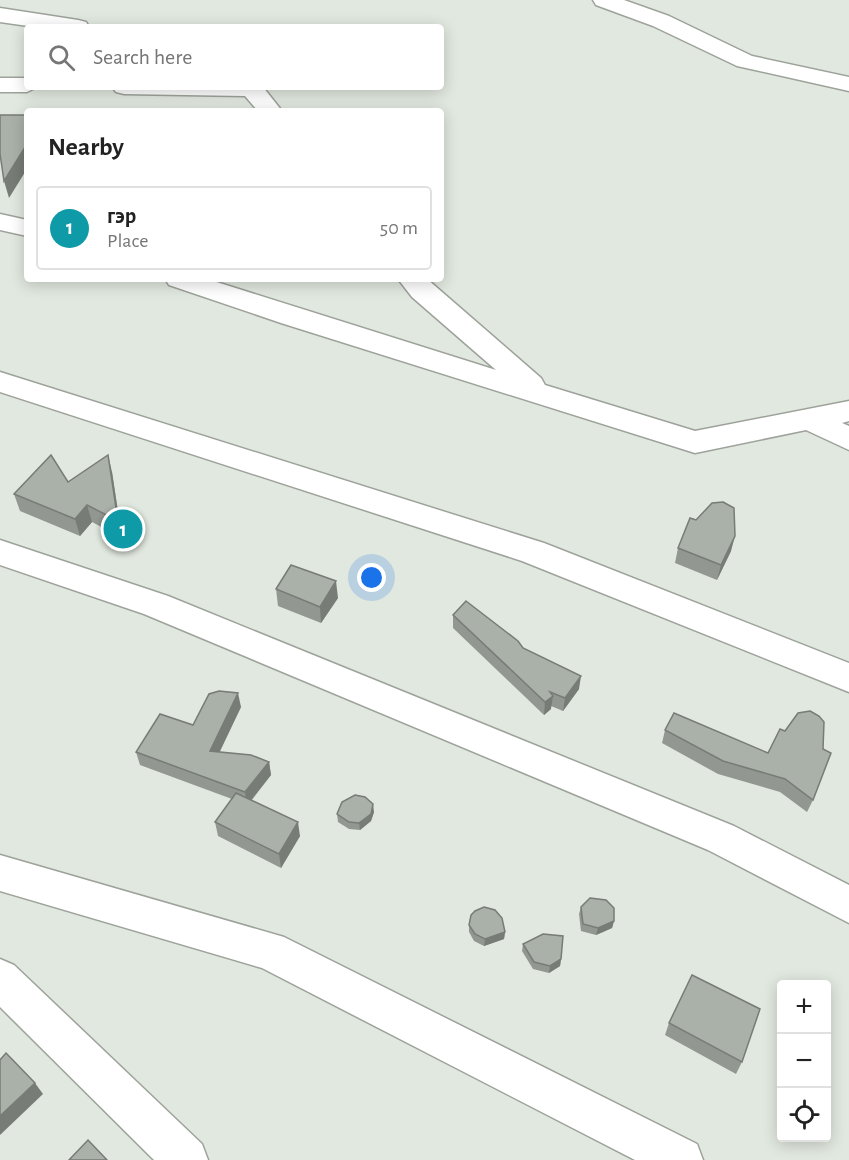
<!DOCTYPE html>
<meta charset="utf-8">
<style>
:root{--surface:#fff;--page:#f2f2f2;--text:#222;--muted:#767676;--line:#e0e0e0;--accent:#6e51ca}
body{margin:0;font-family:"Alegreya Sans",sans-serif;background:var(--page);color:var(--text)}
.controls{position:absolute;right:18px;bottom:18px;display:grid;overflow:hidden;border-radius:6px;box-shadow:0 3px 15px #0003}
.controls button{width:54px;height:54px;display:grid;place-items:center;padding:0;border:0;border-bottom:2px solid var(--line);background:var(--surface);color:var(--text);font:30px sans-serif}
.you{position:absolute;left:372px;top:578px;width:21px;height:21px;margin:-15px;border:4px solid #fff;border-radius:50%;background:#1a73e8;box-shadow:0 0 0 9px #1a73e833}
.badge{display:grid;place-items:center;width:39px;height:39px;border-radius:50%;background:var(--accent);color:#fff;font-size:20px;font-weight:700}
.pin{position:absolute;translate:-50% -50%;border:3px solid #fff;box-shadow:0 2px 6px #0006}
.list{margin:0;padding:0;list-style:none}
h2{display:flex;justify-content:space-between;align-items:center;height:78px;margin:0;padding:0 24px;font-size:26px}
h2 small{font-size:20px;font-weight:400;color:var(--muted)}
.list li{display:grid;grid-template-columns:39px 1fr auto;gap:18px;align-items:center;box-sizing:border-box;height:84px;margin:0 12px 12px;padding:0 12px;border:2px solid var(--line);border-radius:6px}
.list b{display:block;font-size:22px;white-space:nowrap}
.list p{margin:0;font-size:20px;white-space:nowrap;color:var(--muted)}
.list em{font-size:20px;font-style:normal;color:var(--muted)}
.icon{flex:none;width:33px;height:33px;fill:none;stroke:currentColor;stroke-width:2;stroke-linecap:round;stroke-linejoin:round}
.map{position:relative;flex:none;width:849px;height:1160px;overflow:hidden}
.search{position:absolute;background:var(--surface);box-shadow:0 3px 15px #0003;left:24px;top:24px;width:420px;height:66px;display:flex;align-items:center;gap:15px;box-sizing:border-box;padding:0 21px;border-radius:6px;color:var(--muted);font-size:22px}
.panel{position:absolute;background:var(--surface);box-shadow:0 3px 15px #0003;left:24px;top:108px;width:420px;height:174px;border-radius:6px}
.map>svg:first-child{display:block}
</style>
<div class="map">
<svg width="849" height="1160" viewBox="0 0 849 1160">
<rect width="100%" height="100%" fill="#e1e8df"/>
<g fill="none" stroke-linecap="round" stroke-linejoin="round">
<!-- minor casing -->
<g stroke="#9da39b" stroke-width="3">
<g id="minor">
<polygon points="593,0 624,0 669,16 752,56 849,77 849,91 737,66 653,26 596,5"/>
<polygon points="0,8 78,20 86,22 89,27 35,27 0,22"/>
<polygon points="0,78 27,78 27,87 37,87 27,92 0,92"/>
<polygon points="112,87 263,87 282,111 258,111 245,96 124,94 116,92"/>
<polygon points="0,214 27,220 27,236 0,230"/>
<polygon points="165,279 207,279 496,370 412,297 398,279 427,279 541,378 545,385 695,431 849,401 849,421 842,423 849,426 849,450 806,430 695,453 281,323 169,285"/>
<polygon points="0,372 544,543 849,663 849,692 522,561 0,392"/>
<polygon points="0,540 168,596 734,826 849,885 849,923 708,850 144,614 0,565"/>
<polygon points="0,855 284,937 697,1144 703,1160 635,1160 262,968 0,891"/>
<polygon points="0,959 14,965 202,1144 208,1160 154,1160 0,1007"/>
</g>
</g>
<!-- minor -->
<use href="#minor" fill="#fff" fill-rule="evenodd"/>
</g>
<!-- wall -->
<g fill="#929891">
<polygon points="112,472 122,538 92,522 80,536 20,511 14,494 68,482"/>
<polygon points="678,548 731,551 717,580 675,563"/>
<polygon points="276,589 338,598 321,623 278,606"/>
<polygon points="453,615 523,648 579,689 563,711 551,706 551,709 544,715 453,628"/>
<polygon points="241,707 219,752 269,762 271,775 252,800 300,836 281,868 218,836 215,822 232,799 140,765 136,752"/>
<polygon points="665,730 768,753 813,800 807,812 780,792 718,774 662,743"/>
<polygon points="374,812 371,821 360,830 349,829 338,822 337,814"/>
<polygon points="581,907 614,921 612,928 596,935 581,931 579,914"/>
<polygon points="469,925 505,932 504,939 484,946 474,941 469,932"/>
<polygon points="523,944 561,959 560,966 549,973 533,969 522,951"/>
<polygon points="669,1023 742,1062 736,1074 665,1035"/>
</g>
<!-- shaded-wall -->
<g fill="#777c76">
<polygon points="27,144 27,169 9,198 4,181"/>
<polygon points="108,455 112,472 122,538 118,521"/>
<polygon points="87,505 92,522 80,536 75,519"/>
<polygon points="735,536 731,551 717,580 721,565"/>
<polygon points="336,581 338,598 321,623 320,607"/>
<polygon points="581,676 579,689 563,711 565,698"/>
<polygon points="238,693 241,707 214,764 210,751"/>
<polygon points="553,696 551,709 544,715 545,702"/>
<polygon points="269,762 271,775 247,805 245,792"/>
<polygon points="373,804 374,812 371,821 360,830 359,823"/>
<polygon points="298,822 300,836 281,868 279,854"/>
<polygon points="614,921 612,928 596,935 598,928"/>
<polygon points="505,932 504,939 484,946 485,939"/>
<polygon points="561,959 560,966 549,973 550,966"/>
<polygon points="35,1083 43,1094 0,1135 0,1116"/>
</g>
<!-- building -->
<g fill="#aab1a9" stroke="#777c76" stroke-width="1.5">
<polygon points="0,115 27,115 27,144 4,181 0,154"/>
<polygon points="51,455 68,482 108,455 118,521 87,505 75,519 14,494"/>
<polygon points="723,502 734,508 735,536 721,565 678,548 690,518 696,520 712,503"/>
<polygon points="291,565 336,581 320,607 276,589"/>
<polygon points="466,601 518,641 523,648 581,676 565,698 550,692 553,696 545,702 453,615"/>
<polygon points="219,691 238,693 210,751 251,755 269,762 245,792 136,752 160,714 193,725 209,694"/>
<polygon points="810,711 819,716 824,722 823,749 831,753 813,800 785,779 723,761 665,730 674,713 768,753 780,729 785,731 798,713"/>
<polygon points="236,793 298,822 279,854 215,822"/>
<polygon points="355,795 365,797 373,804 371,814 359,823 349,822 337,814 342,802"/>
<polygon points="590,898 606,900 614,908 614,921 598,928 583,924 581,907"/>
<polygon points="484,907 495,910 502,918 505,932 485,939 475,934 469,925 471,915 475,911"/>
<polygon points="543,934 563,936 561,959 550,966 534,962 523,944"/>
<polygon points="692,975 760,1009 742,1062 669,1023"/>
<polygon points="6,1053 35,1083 0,1116 0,1060"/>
<polygon points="88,1140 107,1160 69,1160"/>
</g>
</svg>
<div class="controls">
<button>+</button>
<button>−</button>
<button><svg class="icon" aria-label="locate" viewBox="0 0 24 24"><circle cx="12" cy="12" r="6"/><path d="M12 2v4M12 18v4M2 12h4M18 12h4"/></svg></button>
</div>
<div class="you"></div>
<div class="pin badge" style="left:123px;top:529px;background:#0f9aa8">1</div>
<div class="search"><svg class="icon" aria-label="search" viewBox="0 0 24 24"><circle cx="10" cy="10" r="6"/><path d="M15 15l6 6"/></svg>Search here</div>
<section class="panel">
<h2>Nearby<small></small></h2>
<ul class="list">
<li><span class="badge" style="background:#0f9aa8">1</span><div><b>гэр</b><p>Place</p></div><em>50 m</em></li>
</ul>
</section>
</div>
